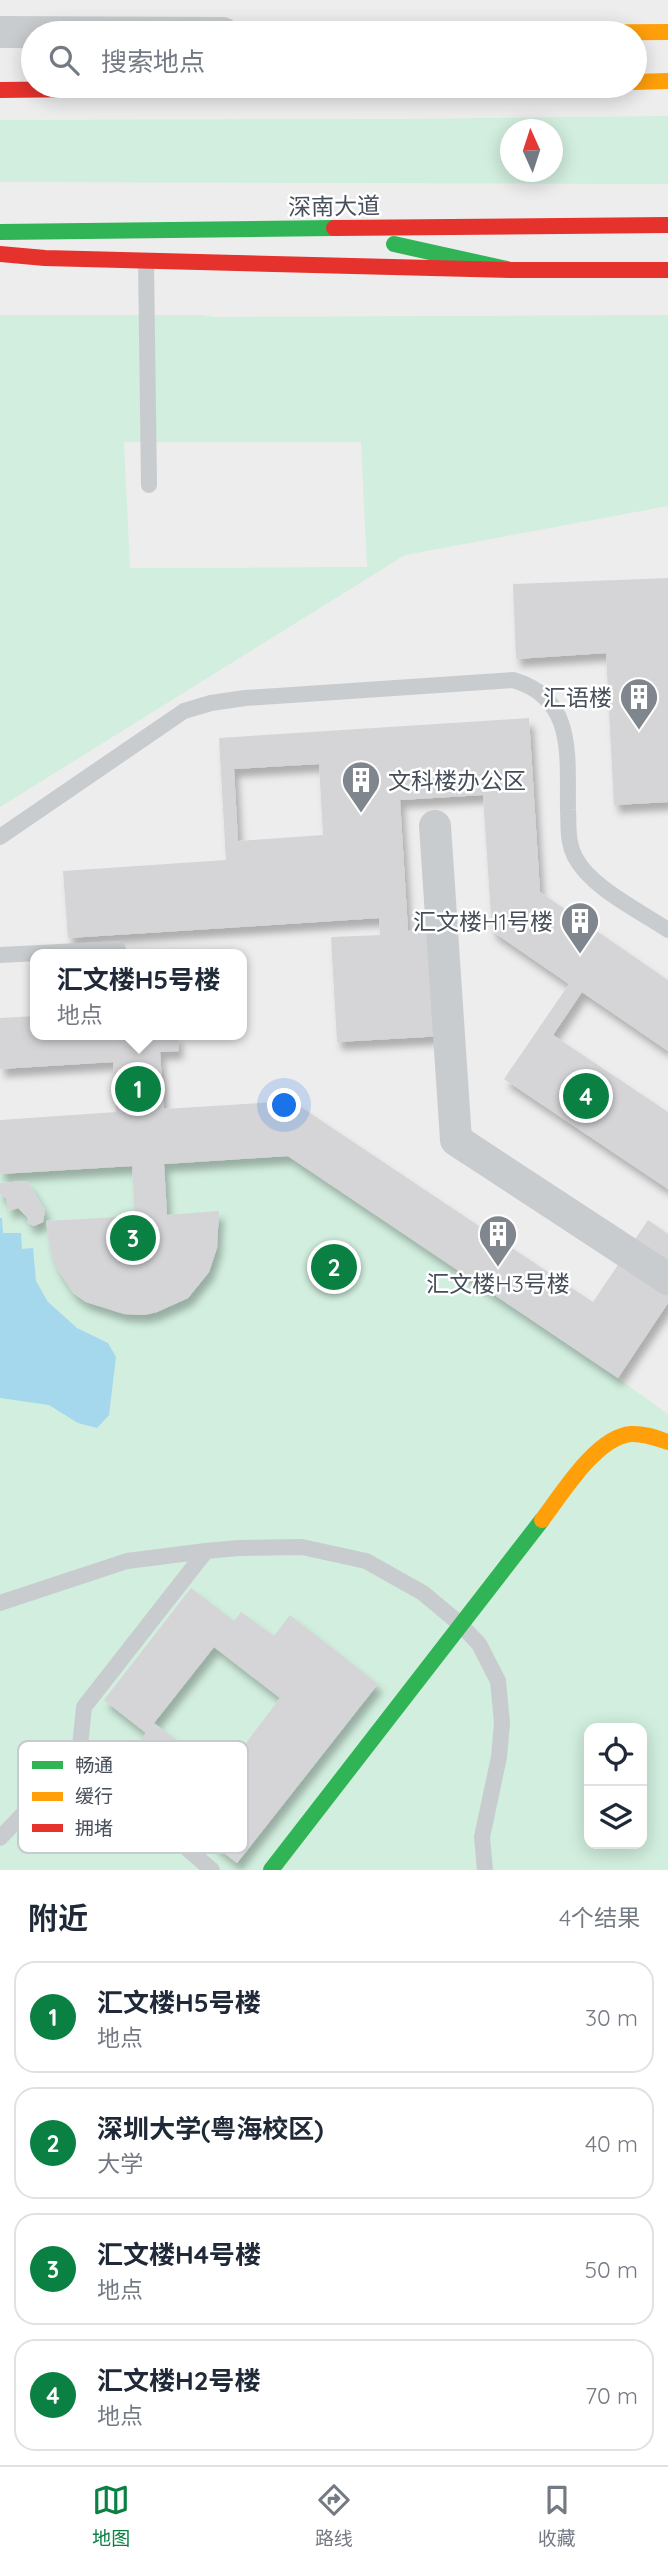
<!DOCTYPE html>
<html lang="zh">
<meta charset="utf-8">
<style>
:root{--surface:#fff;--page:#f2f2f3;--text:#1f2937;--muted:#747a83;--line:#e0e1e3;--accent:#0b8043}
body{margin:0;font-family:Quicksand,"Noto Sans SC",sans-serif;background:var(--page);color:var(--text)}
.controls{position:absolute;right:21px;bottom:21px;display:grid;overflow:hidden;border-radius:14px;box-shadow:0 4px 18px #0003}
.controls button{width:63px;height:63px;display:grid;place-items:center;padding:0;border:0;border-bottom:2px solid var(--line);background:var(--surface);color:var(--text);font:35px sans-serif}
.compass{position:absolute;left:500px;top:119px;width:63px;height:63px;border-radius:50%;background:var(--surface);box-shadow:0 4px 18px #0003;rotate:357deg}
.you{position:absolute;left:285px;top:1106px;width:24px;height:24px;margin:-18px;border:5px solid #fff;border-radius:50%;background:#1a73e8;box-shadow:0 0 0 10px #1a73e833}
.badge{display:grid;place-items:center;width:46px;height:46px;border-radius:50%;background:var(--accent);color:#fff;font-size:23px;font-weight:700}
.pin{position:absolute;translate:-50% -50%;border:4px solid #fff;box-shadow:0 2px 7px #0006}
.popup{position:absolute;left:30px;top:949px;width:217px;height:91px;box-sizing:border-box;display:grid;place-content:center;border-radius:14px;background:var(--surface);filter:drop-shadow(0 2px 5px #0005);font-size:23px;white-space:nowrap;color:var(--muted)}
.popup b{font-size:26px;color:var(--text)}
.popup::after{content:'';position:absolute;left:50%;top:100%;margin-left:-14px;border:14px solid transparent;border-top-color:var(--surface)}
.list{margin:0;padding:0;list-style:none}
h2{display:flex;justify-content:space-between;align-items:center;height:91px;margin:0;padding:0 28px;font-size:30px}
h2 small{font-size:23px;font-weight:400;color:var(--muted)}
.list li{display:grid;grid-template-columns:46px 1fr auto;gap:21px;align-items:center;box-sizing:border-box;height:112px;margin:0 14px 14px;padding:0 14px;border:2px solid var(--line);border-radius:21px}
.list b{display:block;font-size:26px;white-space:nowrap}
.list p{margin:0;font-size:23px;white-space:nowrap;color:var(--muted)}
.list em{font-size:23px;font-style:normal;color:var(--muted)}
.icon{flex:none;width:38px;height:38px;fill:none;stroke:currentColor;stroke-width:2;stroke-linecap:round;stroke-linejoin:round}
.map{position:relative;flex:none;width:668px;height:1870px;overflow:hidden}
.search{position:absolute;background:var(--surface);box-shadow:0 4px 18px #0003;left:21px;right:21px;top:21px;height:77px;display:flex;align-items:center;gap:18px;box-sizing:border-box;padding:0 24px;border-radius:38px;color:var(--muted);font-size:26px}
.sheet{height:595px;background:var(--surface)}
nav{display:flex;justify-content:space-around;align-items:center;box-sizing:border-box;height:98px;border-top:2px solid var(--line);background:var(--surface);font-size:19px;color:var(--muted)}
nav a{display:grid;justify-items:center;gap:4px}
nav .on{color:var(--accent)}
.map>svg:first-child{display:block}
</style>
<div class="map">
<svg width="668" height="1870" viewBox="0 0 668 1870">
<defs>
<filter id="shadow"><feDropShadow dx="4.5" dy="8" stdDeviation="3.5" flood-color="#0004"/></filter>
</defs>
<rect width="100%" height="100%" fill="#eeeded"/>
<!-- green -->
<g fill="#d1eede" fill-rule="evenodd">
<path d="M668 116V184L0 182V120L403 119ZM510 130H552V172H510Z"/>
<path d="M0 315H200L216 317 668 315V506L405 555 0 807ZM124 442H361L367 567 130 568Z"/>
<path d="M288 1156 618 1378 668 1414V1870H0V1174ZM589 1728H642V1844H589Z"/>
</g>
<!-- water -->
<polygon fill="#a5d8ec" points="0,1218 2,1218 3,1233 21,1233 22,1249 33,1248 36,1281 48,1302 77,1328 108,1343 116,1357 109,1415 97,1428 78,1423 49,1405 0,1398"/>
<!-- building -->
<g fill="#d5d5d8" fill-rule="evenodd" filter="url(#shadow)">
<polygon points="668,578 668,802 614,805 606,653 516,659 513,584"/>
<path d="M529 718 540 892 668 980V1051L582 992 553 1035 668 1112V1189L504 1079 569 984 492 931 483 795 400 800 408 931 435 929 443 1036 337 1042 331 937 380 935 379 918 68 938 63 871 226 860 219 738ZM319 764 323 835 238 841 234 769Z"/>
<polygon points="35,1016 35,1035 178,1035 179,1051 160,1052 164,1109 292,1101 593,1302 648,1220 668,1234 668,1303 618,1378 288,1156 164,1164 167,1215 219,1211 217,1248 209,1272 188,1298 157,1312 144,1315 124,1314 86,1302 73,1293 57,1268 50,1249 46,1221 135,1216 132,1166 0,1174 0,1120 116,1112 113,1062 0,1069 0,1018"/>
<polygon points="27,1181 45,1210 43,1222 34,1226 28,1223 27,1217 18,1208 9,1211 6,1198 0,1194 0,1183"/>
<path d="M191 1588 234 1621 241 1612 274 1636 290 1615 378 1684 237 1863 117 1770 146 1733 104 1700ZM214 1647 280 1698 222 1775 154 1723Z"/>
</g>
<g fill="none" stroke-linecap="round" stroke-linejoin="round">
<!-- lane -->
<g stroke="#c9ccce" stroke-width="16">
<polyline points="146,261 149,485"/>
<path d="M0 837 184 711 211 703 245 698 513 680C576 698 567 757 568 810 569 828 567 841 575 857 591 888 640 911 668 930"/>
<polyline points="0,955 118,949"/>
<polyline points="206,1551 84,1707 79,1756 212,1870"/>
<polyline points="0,1603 127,1561 206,1551 238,1548 302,1547 366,1561 423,1593 460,1624 479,1644 498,1681 502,1723 499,1757 482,1837 485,1870"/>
<polyline points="0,1838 79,1756"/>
</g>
<!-- street -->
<g stroke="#c9ccce" stroke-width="32">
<polyline points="0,32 223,33"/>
<polyline points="435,826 456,1140 668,1279"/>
</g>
<!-- fast -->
<g stroke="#30b455" stroke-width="16">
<polyline points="0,232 334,228"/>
<polyline points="394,244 511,270"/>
<polyline points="271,1870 542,1520"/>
</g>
<!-- slow -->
<g stroke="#ff9f0a" stroke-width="16">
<polyline points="524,33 668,32"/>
<polyline points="635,82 668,81"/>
<path d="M542 1520C562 1494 596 1437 631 1434 643 1433 656 1438 668 1442"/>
</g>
<!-- jam -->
<g stroke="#e5322d" stroke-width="16">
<polyline points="0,90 348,86"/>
<polyline points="334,228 668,225"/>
<polyline points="0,254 45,258 511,270 668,270"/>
</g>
</g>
<!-- icons -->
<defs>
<g id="building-pin" transform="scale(2.0125)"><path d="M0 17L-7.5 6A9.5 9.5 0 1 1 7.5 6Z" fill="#80868d" stroke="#fff"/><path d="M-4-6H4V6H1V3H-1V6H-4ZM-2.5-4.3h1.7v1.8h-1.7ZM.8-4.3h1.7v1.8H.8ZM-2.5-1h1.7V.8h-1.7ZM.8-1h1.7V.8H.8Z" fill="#fff"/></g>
</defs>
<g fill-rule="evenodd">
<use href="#building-pin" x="639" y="697"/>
<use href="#building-pin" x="361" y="780"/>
<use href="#building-pin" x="580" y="921"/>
<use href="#building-pin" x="498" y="1234"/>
</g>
<g text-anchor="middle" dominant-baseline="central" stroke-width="5" stroke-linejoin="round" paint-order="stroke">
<!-- street labels -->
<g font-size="23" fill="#454e5a" stroke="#fff">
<text transform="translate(334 206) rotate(-1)">深南大道</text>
</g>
<!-- poi labels -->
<g font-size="23" fill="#454e5a" stroke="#fff" text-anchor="end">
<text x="612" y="697">汇语楼</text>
<text x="388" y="780" text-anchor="start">文科楼办公区</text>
<text x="553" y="921">汇文楼H1号楼</text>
<text x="498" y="1283" text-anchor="middle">汇文楼H3号楼</text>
</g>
</g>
<!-- legend -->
<rect x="18" y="1741" width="230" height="112" rx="10" fill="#fff" stroke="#c7cace" stroke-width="2"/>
<rect x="32" y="1761" width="31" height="8" fill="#30b455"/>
<rect x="32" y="1792" width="31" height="9" fill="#ff9f0a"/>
<rect x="32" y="1824" width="31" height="8" fill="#e5322d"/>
<g font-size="19" fill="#454e5a">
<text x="75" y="1772">畅通</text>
<text x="75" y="1803">缓行</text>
<text x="75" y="1835">拥堵</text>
</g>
</svg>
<div class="controls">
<button><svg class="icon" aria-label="locate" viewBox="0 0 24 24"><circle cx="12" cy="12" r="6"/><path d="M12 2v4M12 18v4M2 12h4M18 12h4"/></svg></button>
<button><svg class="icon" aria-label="layers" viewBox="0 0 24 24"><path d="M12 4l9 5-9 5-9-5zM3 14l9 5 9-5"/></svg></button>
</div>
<svg class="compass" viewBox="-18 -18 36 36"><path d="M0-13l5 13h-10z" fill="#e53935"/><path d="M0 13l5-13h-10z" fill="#747a83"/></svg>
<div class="you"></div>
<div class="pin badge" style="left:138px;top:1089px">1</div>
<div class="popup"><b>汇文楼H5号楼</b>地点</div>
<div class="pin badge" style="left:334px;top:1267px">2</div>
<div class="pin badge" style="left:133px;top:1238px">3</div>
<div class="pin badge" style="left:586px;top:1096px">4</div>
<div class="search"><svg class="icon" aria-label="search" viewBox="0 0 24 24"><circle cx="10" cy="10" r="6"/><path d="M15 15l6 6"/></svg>搜索地点</div>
</div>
<section class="sheet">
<h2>附近<small>4个结果</small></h2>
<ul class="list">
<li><span class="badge">1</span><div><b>汇文楼H5号楼</b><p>地点</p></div><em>30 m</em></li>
<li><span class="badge">2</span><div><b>深圳大学(粤海校区)</b><p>大学</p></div><em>40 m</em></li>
<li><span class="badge">3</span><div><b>汇文楼H4号楼</b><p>地点</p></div><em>50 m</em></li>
<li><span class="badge">4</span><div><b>汇文楼H2号楼</b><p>地点</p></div><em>70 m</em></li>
</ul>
</section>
<nav>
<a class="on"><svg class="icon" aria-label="map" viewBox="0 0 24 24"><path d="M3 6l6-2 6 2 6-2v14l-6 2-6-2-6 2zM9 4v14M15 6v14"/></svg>地图</a>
<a><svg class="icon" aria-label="directions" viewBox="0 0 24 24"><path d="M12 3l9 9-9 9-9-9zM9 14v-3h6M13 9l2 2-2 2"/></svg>路线</a>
<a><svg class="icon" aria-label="saved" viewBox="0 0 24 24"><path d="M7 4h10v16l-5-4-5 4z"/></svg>收藏</a>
</nav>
